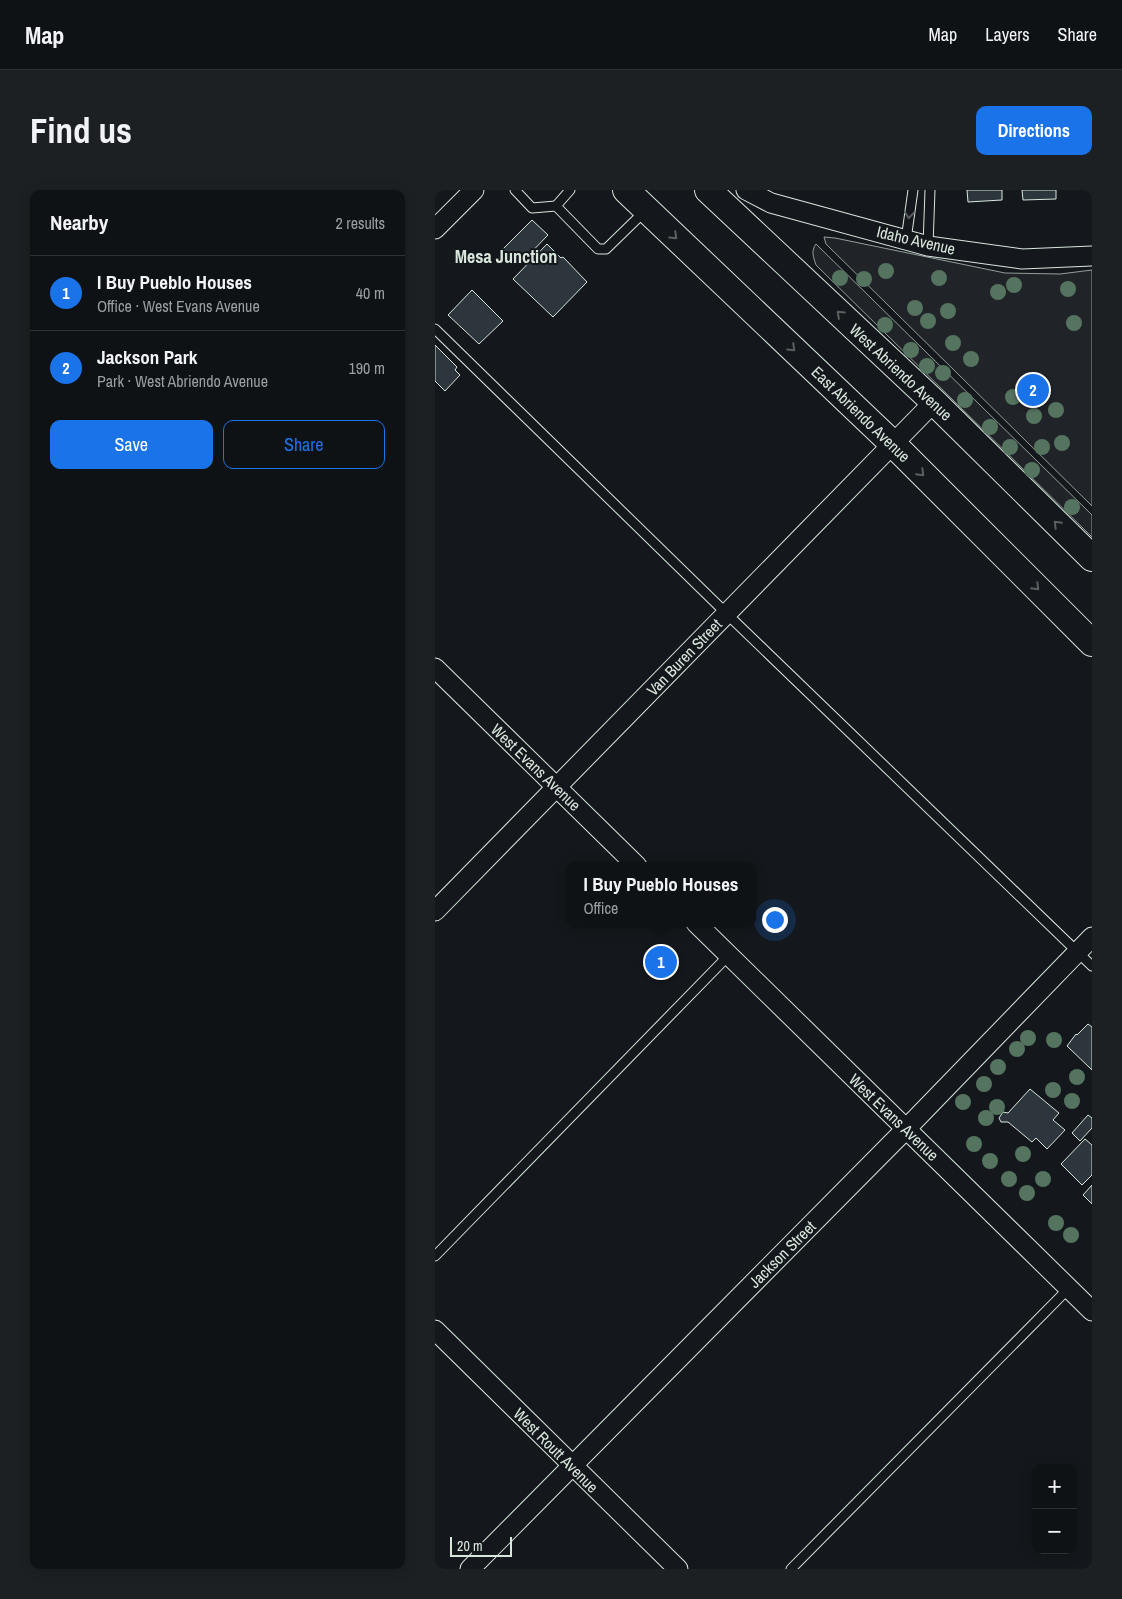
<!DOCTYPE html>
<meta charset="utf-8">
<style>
:root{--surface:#0f1215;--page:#1d2022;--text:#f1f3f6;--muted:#9b9ea0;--line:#2f3234;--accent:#1a73e8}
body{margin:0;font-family:"Archivo Narrow",sans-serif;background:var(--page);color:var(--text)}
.controls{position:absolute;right:15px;bottom:15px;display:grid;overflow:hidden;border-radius:10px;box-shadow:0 2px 12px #0003}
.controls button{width:45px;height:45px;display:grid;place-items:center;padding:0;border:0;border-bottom:1px solid var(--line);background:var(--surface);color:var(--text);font:25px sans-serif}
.scale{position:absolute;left:15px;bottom:12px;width:62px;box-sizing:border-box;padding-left:5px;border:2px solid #d8e6dc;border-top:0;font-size:14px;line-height:18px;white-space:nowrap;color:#d8e6dc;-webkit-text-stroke:4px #14181c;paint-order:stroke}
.you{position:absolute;left:339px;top:729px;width:18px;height:18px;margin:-12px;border:4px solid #fff;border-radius:50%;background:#1a73e8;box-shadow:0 0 0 8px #1a73e833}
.badge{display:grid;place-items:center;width:32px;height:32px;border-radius:50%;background:var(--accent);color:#fff;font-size:16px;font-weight:700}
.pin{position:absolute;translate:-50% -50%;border:2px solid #fff;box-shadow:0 1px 5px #0006}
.popup{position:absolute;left:131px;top:672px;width:190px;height:65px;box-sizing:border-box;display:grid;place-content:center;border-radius:10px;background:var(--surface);filter:drop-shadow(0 1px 4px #0005);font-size:16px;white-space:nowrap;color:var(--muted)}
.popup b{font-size:19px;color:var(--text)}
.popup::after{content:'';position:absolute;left:50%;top:100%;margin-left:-10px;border:10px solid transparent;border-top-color:var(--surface)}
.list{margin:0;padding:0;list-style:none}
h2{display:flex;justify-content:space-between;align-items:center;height:65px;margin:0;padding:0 20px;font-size:21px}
h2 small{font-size:16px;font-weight:400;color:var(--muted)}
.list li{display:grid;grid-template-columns:32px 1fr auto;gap:15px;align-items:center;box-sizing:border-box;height:75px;padding:0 20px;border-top:1px solid var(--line)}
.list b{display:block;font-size:19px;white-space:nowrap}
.list p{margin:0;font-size:16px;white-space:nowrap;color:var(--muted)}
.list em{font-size:16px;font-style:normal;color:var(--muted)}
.actions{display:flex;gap:10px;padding:15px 20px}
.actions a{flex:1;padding:11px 0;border:1px solid var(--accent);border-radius:10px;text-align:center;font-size:18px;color:var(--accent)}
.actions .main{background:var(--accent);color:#fff}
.map{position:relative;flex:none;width:657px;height:1379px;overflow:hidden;border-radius:10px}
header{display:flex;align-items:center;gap:30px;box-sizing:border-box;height:70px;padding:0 25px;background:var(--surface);border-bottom:1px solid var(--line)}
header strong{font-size:24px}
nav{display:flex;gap:28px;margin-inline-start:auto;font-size:18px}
.intro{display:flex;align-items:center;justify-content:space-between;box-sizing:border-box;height:120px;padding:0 30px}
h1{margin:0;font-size:35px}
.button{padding:12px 22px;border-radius:10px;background:var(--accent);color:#fff;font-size:18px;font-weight:700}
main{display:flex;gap:30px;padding:0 30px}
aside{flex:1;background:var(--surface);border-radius:10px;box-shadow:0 2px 12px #0003}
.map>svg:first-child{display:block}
</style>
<header>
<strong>Map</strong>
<nav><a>Map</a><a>Layers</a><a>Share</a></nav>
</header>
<div class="intro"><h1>Find us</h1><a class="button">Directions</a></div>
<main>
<aside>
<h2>Nearby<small>2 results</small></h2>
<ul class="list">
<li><span class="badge">1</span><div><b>I Buy Pueblo Houses</b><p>Office · West Evans Avenue</p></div><em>40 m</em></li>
<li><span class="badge">2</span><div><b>Jackson Park</b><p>Park · West Abriendo Avenue</p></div><em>190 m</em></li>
</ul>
<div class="actions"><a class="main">Save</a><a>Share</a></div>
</aside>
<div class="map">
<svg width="657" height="1379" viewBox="0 0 657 1379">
<rect width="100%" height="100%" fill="#14181c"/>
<!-- green -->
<g fill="#202428" stroke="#939e99">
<polygon points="389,47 400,48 570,83 625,84 657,80 657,316 391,54"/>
<path d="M381 54 657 325V347L381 75C378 66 376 61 381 54Z"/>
</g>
<!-- building -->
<g fill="#2c363c" stroke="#d8e6dc">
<polygon points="532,0 567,0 567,10 533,12"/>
<polygon points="587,0 621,0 621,9 588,10"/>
<polygon points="97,30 113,45 84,75 68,59"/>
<polygon points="112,54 126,68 128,67 152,92 118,127 78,89"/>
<polygon points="37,100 68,131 44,154 13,125"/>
<polygon points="0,155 22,177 20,180 25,185 10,201 0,191"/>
<polygon points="653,834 657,837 657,880 632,856 641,844 642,845"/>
<polygon points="595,899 624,923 618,930 630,940 612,959 601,948 597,952 573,932 566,932 564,928 568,922 573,923"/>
<polygon points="653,925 657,928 657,938 645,951 637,943"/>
<polygon points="650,949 657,955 657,985 647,995 626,974"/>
<polygon points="657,995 657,1014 648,1005"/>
</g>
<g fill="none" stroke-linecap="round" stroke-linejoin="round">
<!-- lane casing -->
<g stroke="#d8e6dc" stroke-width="11">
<g id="lane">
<polyline points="80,0 97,18 121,16 163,59 171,59 210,21"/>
<polyline points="121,16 135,0"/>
<polyline points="471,50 478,0"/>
<polyline points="493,56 495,0"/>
<polyline points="0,139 292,424 657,776"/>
<polyline points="0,1066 294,765"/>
<polyline points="356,1379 634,1098"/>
</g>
</g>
<!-- street casing -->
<g stroke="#d8e6dc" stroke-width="21">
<g id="street">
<polyline points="311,0 336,13 493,56 587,69 657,66"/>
<polyline points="0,39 39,0"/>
<polyline points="0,478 202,676"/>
<polyline points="0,721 499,212"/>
<polyline points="261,733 657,1121"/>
<polyline points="0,1140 243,1379"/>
<polyline points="35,1379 471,939 657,747"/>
</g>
</g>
<!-- secondary casing -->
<g stroke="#d8e6dc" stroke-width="28">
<g id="secondary">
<polyline points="191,0 458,254 657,453"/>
<polyline points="273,0 499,212 657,368"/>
</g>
</g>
<!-- lane -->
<use href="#lane" stroke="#14181c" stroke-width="9"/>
<!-- street -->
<use href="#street" stroke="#14181c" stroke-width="19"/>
<!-- secondary -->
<use href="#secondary" stroke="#14181c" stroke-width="26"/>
</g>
<!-- trees -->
<g fill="#55745f">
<circle cx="451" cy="81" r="8"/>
<circle cx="405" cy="88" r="8"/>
<circle cx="504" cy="88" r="8"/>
<circle cx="429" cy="89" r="8"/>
<circle cx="579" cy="95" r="8"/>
<circle cx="633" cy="99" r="8"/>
<circle cx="563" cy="102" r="8"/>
<circle cx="480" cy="118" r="8"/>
<circle cx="513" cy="121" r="8"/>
<circle cx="493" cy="131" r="8"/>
<circle cx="639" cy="133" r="8"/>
<circle cx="450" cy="135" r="8"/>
<circle cx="518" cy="153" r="8"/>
<circle cx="476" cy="160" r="8"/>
<circle cx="536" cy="169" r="8"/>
<circle cx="492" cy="176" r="8"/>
<circle cx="508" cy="183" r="8"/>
<circle cx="578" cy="207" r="8"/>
<circle cx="530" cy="210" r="8"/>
<circle cx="621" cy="220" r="8"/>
<circle cx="599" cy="226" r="8"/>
<circle cx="555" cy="237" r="8"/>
<circle cx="627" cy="253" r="8"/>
<circle cx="575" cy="257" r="8"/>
<circle cx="607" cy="257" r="8"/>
<circle cx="597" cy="280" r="8"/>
<circle cx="637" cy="317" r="8"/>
<circle cx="593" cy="848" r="8"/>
<circle cx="619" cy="850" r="8"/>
<circle cx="582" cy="859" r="8"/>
<circle cx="563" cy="877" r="8"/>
<circle cx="642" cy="887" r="8"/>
<circle cx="549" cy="894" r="8"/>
<circle cx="618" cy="900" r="8"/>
<circle cx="637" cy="911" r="8"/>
<circle cx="528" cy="912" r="8"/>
<circle cx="562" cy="917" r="8"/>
<circle cx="551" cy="928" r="8"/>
<circle cx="539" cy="954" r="8"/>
<circle cx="588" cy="964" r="8"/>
<circle cx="555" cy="971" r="8"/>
<circle cx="574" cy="989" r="8"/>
<circle cx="608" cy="989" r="8"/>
<circle cx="592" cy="1003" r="8"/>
<circle cx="621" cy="1033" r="8"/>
<circle cx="636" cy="1045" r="8"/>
</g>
<!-- one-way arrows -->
<defs><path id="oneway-chevron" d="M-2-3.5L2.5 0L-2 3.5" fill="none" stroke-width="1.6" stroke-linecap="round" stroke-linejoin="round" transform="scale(1.25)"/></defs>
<g stroke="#59605f">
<use href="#oneway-chevron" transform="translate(474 25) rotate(97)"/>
<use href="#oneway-chevron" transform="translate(239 46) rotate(44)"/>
<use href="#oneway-chevron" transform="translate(405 124) rotate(-137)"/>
<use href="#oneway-chevron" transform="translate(357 158) rotate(44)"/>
<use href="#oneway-chevron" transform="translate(486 283) rotate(45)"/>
<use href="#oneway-chevron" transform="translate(622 334) rotate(-135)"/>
<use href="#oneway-chevron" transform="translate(601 397) rotate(45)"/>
</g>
<g text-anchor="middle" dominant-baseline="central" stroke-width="4" stroke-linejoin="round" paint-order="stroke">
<!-- street labels -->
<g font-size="16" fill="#d8e6dc" stroke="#14181c">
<text transform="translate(481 50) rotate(13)">Idaho Avenue</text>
<text transform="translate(466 182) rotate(43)">West Abriendo Avenue</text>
<text transform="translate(426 224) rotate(44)">East Abriendo Avenue</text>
<text transform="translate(249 467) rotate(-46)">Van Buren Street</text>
<text transform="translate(101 577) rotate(44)">West Evans Avenue</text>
<text transform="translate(459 927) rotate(44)">West Evans Avenue</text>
<text transform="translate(347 1064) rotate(-45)">Jackson Street</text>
<text transform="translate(121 1260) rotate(45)">West Routt Avenue</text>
</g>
<!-- neighbourhood labels -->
<g font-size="18" font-weight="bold" fill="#d8e6dc" stroke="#14181c">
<text x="71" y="66">Mesa Junction</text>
</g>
</g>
</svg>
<div class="controls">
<button>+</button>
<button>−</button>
</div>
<div class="scale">20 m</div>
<div class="you"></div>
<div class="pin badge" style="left:226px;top:772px">1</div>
<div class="popup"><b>I Buy Pueblo Houses</b>Office</div>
<div class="pin badge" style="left:598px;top:200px">2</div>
</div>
</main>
